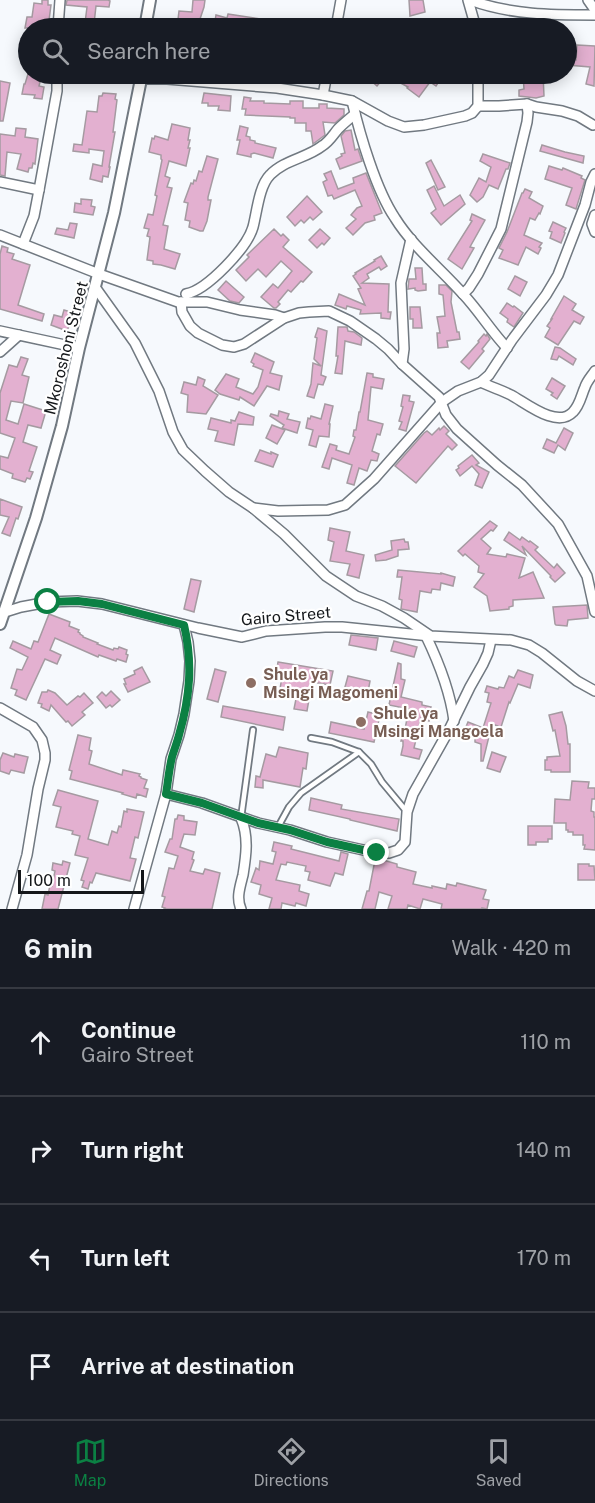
<!DOCTYPE html>
<meta charset="utf-8">
<style>
:root{--surface:#171b24;--page:#20242c;--text:#f1f3f6;--muted:#9ea1a6;--line:#363941;--accent:#0b8043}
body{margin:0;font-family:"Public Sans",sans-serif;background:var(--page);color:var(--text)}
.scale{position:absolute;left:18px;bottom:15px;width:126px;box-sizing:border-box;padding-left:6px;border:3px solid #14171a;border-top:0;font-size:16px;line-height:21px;white-space:nowrap;color:#14171a;-webkit-text-stroke:4px #fff;paint-order:stroke}
.stop{position:absolute;width:18px;height:18px;margin:-14px;border:4px solid #0b8043;border-radius:50%;background:#fff}
.stop.end{background:#0b8043;border-color:#fff;box-shadow:0 2px 6px #0008}
.list{margin:0;padding:0;list-style:none}
h2{display:flex;justify-content:space-between;align-items:center;height:78px;margin:0;padding:0 24px;font-size:26px}
h2 small{font-size:20px;font-weight:400;color:var(--muted)}
.list li{display:grid;grid-template-columns:39px 1fr auto;gap:18px;align-items:center;box-sizing:border-box;height:108px;padding:0 24px;border-top:2px solid var(--line)}
.list b{display:block;font-size:22px;white-space:nowrap}
.list p{margin:0;font-size:20px;white-space:nowrap;color:var(--muted)}
.list em{font-size:20px;font-style:normal;color:var(--muted)}
.icon{flex:none;width:33px;height:33px;fill:none;stroke:currentColor;stroke-width:2;stroke-linecap:round;stroke-linejoin:round}
.map{position:relative;flex:none;width:595px;height:909px;overflow:hidden}
.search{position:absolute;background:var(--surface);box-shadow:0 3px 15px #0003;left:18px;right:18px;top:18px;height:66px;display:flex;align-items:center;gap:15px;box-sizing:border-box;padding:0 21px;border-radius:33px;color:var(--muted);font-size:22px}
.sheet{height:510px;background:var(--surface)}
nav{display:flex;justify-content:space-around;align-items:center;box-sizing:border-box;height:84px;border-top:2px solid var(--line);background:var(--surface);font-size:16px;color:var(--muted)}
nav a{display:grid;justify-items:center;gap:3px}
nav .on{color:var(--accent)}
.map>svg:first-child{display:block}
</style>
<div class="map">
<svg width="595" height="909" viewBox="0 0 595 909">
<rect width="100%" height="100%" fill="#f6f9fd"/>
<!-- building -->
<g fill="#e3b0d0" stroke="#a59aa1" stroke-width="1.5">
<polygon points="42,0 48,0 48,5 51,5 48,28 25,28 27,17 32,17 34,3 42,4"/>
<polygon points="67,0 108,0 110,1 109,7 96,6 94,24 85,23 87,7 66,5"/>
<polygon points="193,0 205,0 204,7 197,28 177,28 179,11 192,12"/>
<polygon points="409,0 423,0 425,12 410,16"/>
<polygon points="228,14 273,21 272,28 221,28 214,27 216,15 227,18"/>
<polygon points="501,19 539,21 539,28 500,28"/>
<polygon points="577,45 595,46 594,86 586,84 590,67 567,65 567,59 576,60"/>
<polygon points="28,74 42,74 39,86 44,87 42,99 34,98 35,95 22,94 24,84 25,84"/>
<polygon points="363,74 397,74 409,80 413,74 444,74 436,86 430,82 419,97 407,88 408,87 386,75 377,86"/>
<polygon points="523,74 543,74 544,96 536,98 519,96 519,90 524,89"/>
<polygon points="0,81 10,83 3,121 0,121"/>
<polygon points="103,93 116,94 115,99 117,100 113,132 115,132 109,167 110,167 108,177 103,176 102,182 90,179 93,164 102,166 104,151 89,149 89,153 73,151 74,144 82,145 87,111 97,112 99,96 102,96"/>
<polygon points="204,93 231,96 230,111 218,110 219,106 208,106 208,103 202,103"/>
<polygon points="244,97 251,98 250,101 264,101 264,103 290,104 290,101 303,101 303,108 319,108 319,104 327,104 327,108 344,109 344,115 335,123 323,122 325,135 313,144 311,131 306,131 306,123 295,123 295,118 290,118 290,117 245,115 246,109 242,109"/>
<polygon points="172,124 190,128 188,140 190,140 188,148 190,148 186,166 169,161 165,176 170,178 167,187 172,188 163,225 168,226 164,249 180,254 175,269 161,265 153,264 153,261 147,260 150,237 147,236 149,229 144,228 148,214 153,215 157,196 155,195 162,160 161,159 161,155 149,152 152,138 154,139 155,136 168,140"/>
<polygon points="240,126 248,128 246,136 250,137 250,140 255,141 255,143 276,148 273,158 254,153 251,154 251,157 237,154 240,140 237,140"/>
<polygon points="16,128 26,129 25,137 38,139 35,164 33,163 32,168 29,168 28,172 17,169 21,154 7,152 5,176 0,175 0,134 15,136"/>
<polygon points="351,130 355,150 358,149 362,161 340,169 336,159 342,156 341,154 345,153 341,136 345,131"/>
<polygon points="542,145 565,152 584,156 583,163 540,151"/>
<polygon points="483,154 510,163 508,169 506,169 498,189 489,185 483,197 477,202 470,195 479,178 486,182 491,167 480,161"/>
<polygon points="207,156 218,159 208,197 208,200 211,200 207,221 203,231 200,231 189,227 190,221 185,220 188,203 184,202 191,183 193,184 194,180 196,181 199,171 202,172"/>
<polygon points="431,160 445,187 438,190 426,163"/>
<polygon points="549,166 562,170 563,168 582,176 581,178 585,180 576,209 566,205 572,188 545,179"/>
<polygon points="331,171 338,189 354,183 353,178 366,173 382,213 374,216 375,220 365,223 353,235 346,228 356,219 351,215 357,208 362,206 355,190 334,199 332,195 328,196 323,182 327,180 324,174"/>
<polygon points="434,186 444,206 460,195 465,204 441,225 431,213 436,209 427,190"/>
<polygon points="525,189 532,192 529,198 543,206 540,214 539,213 535,220 530,218 524,235 542,243 539,247 541,248 538,254 526,247 518,265 499,258 503,250 499,248 507,232 522,193 523,193"/>
<polygon points="307,196 322,212 313,220 310,217 304,223 301,220 295,226 287,217"/>
<polygon points="81,199 92,200 91,206 95,207 93,215 74,212 75,203 81,204"/>
<polygon points="472,214 485,220 470,247 474,248 462,269 448,259 472,221 470,220"/>
<polygon points="553,222 566,228 564,232 565,233 561,243 550,238 552,232 549,231"/>
<polygon points="70,223 77,224 74,238 55,234 57,228 68,230"/>
<polygon points="274,229 281,236 283,234 289,240 283,247 312,272 303,282 301,281 291,292 288,290 278,302 280,304 276,308 274,308 261,297 273,284 278,288 292,271 281,261 266,277 258,269 246,281 236,270 249,257 247,255"/>
<polygon points="320,229 330,238 324,245 322,243 317,248 309,240"/>
<polygon points="2,246 8,248 7,252 14,254 12,259 30,265 18,305 44,314 42,321 0,309 0,254"/>
<polygon points="381,256 387,266 381,270 379,267 367,274 369,278 362,283 389,284 388,312 391,312 390,319 381,318 381,313 360,314 361,310 347,306 346,309 335,305 339,294 365,305 358,289 361,288 353,276 356,274 355,273 375,261 374,260"/>
<polygon points="415,268 422,268 423,284 426,284 426,290 418,291 415,290 415,288 408,289 409,279 416,279"/>
<polygon points="515,276 527,282 520,296 508,289"/>
<polygon points="226,281 244,297 239,303 230,301 218,290"/>
<polygon points="439,285 446,285 452,291 451,302 457,332 459,332 460,339 447,341 448,347 438,348 437,333 440,333 437,317 445,316 443,295 439,294"/>
<polygon points="564,296 576,304 572,310 584,317 580,324 574,321 558,345 545,337 550,328 547,326 552,319 551,319"/>
<polygon points="507,303 513,307 514,306 523,313 514,327 507,322 508,319 500,313"/>
<polygon points="410,307 420,307 422,328 413,328 413,319 410,319"/>
<polygon points="64,310 74,313 67,331 51,325 54,315 62,317"/>
<polygon points="338,327 347,327 348,331 354,332 362,338 361,345 345,341 342,374 335,373 338,356 336,356"/>
<polygon points="318,328 327,331 321,375 326,377 323,385 318,384 314,398 307,396 311,384 313,363 321,366 314,359 317,338 315,337"/>
<polygon points="484,334 486,336 487,334 490,339 482,349 484,351 469,369 461,362 479,342 478,341"/>
<polygon points="555,347 560,348 576,359 573,365 559,356 557,360 551,359"/>
<polygon points="255,353 274,362 270,373 282,376 279,390 267,386 254,406 240,397 239,400 220,394 215,390 226,374 239,379 236,387 253,394 258,387 263,370 253,366 254,364 251,362"/>
<polygon points="21,357 28,359 22,375 29,377 23,403 11,401 6,420 18,424 24,404 46,411 41,428 28,425 23,442 37,447 29,471 33,472 30,479 27,478 25,482 12,478 13,474 0,469 0,456 8,458 15,438 0,433 0,393 9,365 17,367"/>
<polygon points="367,373 373,374 373,377 384,379 382,389 371,387 368,420 383,424 380,435 377,434 372,451 379,454 377,461 371,460 367,471 359,468 354,485 347,483 352,465 332,458 329,469 322,467 330,444 337,446 336,450 349,454 355,437 353,436 354,430 356,430 359,412 360,412"/>
<polygon points="198,377 205,380 203,386 218,395 206,414 187,412 188,395 181,393 184,382 196,385"/>
<polygon points="552,378 565,386 557,399 551,395 553,393 546,389"/>
<polygon points="403,395 410,396 409,401 414,402 406,431 399,429 402,422 399,421 403,407 401,406"/>
<polygon points="325,404 333,406 329,424 330,424 329,437 319,436 316,447 309,445 313,430 306,428 308,418 310,419 311,416 321,419"/>
<polygon points="279,411 289,414 287,419 300,422 297,433 282,428 284,425 270,416 271,414 278,416"/>
<polygon points="239,412 254,417 253,425 238,424 234,445 215,441 218,431 208,429 211,418 231,423 231,420 235,421"/>
<polygon points="272,425 285,430 277,444 266,438"/>
<polygon points="444,426 449,431 446,434 457,445 452,450 448,446 416,483 395,466 424,433 427,431 432,435 439,428 440,430"/>
<polygon points="564,428 573,433 565,450 558,445 554,453 543,448 547,439 556,443"/>
<polygon points="260,450 271,454 271,452 278,455 273,467 255,461"/>
<polygon points="472,455 479,463 476,465 489,472 482,488 475,485 479,474 472,466 460,476 456,470 459,468 458,466"/>
<polygon points="0,499 22,507 18,519 16,518 10,536 2,533 9,517 0,515"/>
<polygon points="490,521 497,526 493,531 491,530 481,539 491,548 487,554 506,557 507,554 525,558 519,578 533,572 544,598 513,600 513,606 509,607 509,609 490,611 487,596 474,587 484,574 478,572 479,566 465,554 463,556 458,551"/>
<polygon points="330,528 350,532 346,551 364,555 359,578 347,575 350,564 330,561 334,542 328,540"/>
<polygon points="509,532 520,540 522,537 529,542 530,541 538,547 535,550 554,568 557,564 565,573 555,582 550,577 551,576 522,546 526,555 504,540"/>
<polygon points="404,539 405,542 408,542 409,549 398,550 398,556 386,560 376,561 375,555 392,550 391,541"/>
<polygon points="398,570 441,574 441,573 455,577 453,586 441,583 440,590 432,589 431,593 420,591 417,612 401,609 402,600 399,599 402,577 397,577"/>
<polygon points="191,579 201,581 194,612 184,609"/>
<polygon points="587,605 588,618 568,620 567,626 556,625 555,624 553,607"/>
<polygon points="49,614 70,622 69,626 79,630 78,632 80,633 80,634 83,636 83,637 98,643 97,644 113,650 114,648 118,649 119,647 127,650 126,654 128,655 126,662 117,659 116,661 99,655 98,657 55,638 50,650 61,655 57,664 45,659 26,700 15,695 17,690 11,688 17,669 22,670 28,657 10,648 13,641 31,649 34,641 38,642"/>
<polygon points="351,635 378,638 376,650 349,645"/>
<polygon points="394,641 417,647 414,657 391,651"/>
<polygon points="278,662 333,671 330,685 312,682 307,711 294,709 296,699 279,696 282,676 276,675"/>
<polygon points="398,663 401,664 401,679 405,680 401,697 422,702 422,705 431,707 430,709 433,710 429,721 421,718 414,748 422,750 419,759 401,755 403,746 403,741 401,741 403,734 404,734 409,709 389,705"/>
<polygon points="142,667 150,682 128,692 124,684 126,684 124,679 135,674 134,671"/>
<polygon points="215,669 226,672 218,702 207,699"/>
<polygon points="518,670 533,675 530,688 518,684 510,703 509,702 501,727 492,724 483,761 481,761 481,744 475,742 475,733 465,729 468,722 483,728 491,703 487,702 489,693 485,692 487,686 498,689 499,687 504,688 509,676 514,678"/>
<polygon points="348,676 370,681 368,692 345,687"/>
<polygon points="48,690 55,693 67,705 78,696 80,697 84,693 93,703 82,712 85,715 72,726 68,721 66,722 51,705 49,711 41,707 42,704 38,703 42,692 47,692"/>
<polygon points="111,691 120,700 112,707 110,705 106,708 97,697 102,692 106,696"/>
<polygon points="223,706 285,717 283,730 221,717"/>
<polygon points="368,712 380,715 374,742 329,733 331,722 364,729"/>
<polygon points="562,712 566,726 568,744 570,744 570,772 551,772 551,770 545,770 545,760 547,760 547,757 560,756 555,730 553,731 549,715"/>
<polygon points="78,735 91,738 89,750 92,751 89,764 122,775 123,770 140,774 139,776 141,777 141,778 147,780 144,788 148,789 146,797 137,794 136,798 122,794 123,793 70,779 72,771 69,770"/>
<polygon points="279,747 308,753 306,769 303,768 300,787 263,780 263,788 255,787 256,776 260,777 266,754 276,757"/>
<polygon points="492,752 506,757 500,772 487,768"/>
<polygon points="3,753 14,757 15,754 28,757 24,773 11,770 9,774 0,771 0,760"/>
<polygon points="572,781 589,782 588,788 595,788 595,799 592,799 591,811 594,812 594,817 595,817 595,850 584,849 585,845 583,845 583,835 573,835 573,832 568,832 568,830 566,830 566,823 554,823 555,799 570,800"/>
<polygon points="58,790 98,801 88,839 108,845 112,831 117,833 119,826 121,827 124,811 127,812 127,809 144,812 138,838 135,837 130,858 136,859 130,881 96,873 92,883 90,882 88,889 82,887 84,881 81,880 88,858 75,855 80,836 72,834 73,831 56,827 61,807 53,805"/>
<polygon points="311,798 342,805 341,809 399,819 397,831 350,820 350,819 309,810"/>
<polygon points="178,815 184,816 184,820 197,822 195,835 184,834 180,847 194,852 192,859 194,860 190,871 203,874 205,869 220,873 212,909 164,909 165,908 162,907 165,897 162,896 169,868 174,869 178,856 165,852 170,839 172,839 175,819 177,819"/>
<polygon points="528,826 552,826 552,839 548,839 548,842 536,842 536,845 528,845"/>
<polygon points="274,842 292,846 291,849 339,861 341,852 348,854 343,875 335,873 330,886 308,880 310,872 305,871 306,866 287,862 286,865 281,864 276,880 300,885 299,891 309,894 306,906 296,903 295,906 282,903 281,909 269,909 272,898 259,894 261,885 251,882 256,868 259,870 260,861 273,864 276,852 272,851"/>
<polygon points="375,860 383,860 397,864 397,867 416,872 413,884 432,888 432,886 446,889 447,884 456,886 457,883 486,890 483,899 489,900 487,909 482,908 482,909 441,909 442,904 423,899 420,909 408,905 407,909 388,909 392,896 379,892 375,909 362,909 367,891 369,891"/>
<polygon points="63,861 70,863 58,909 42,909 45,894 48,895 50,885 52,886 55,871 52,870 53,863 62,865"/>
<polygon points="578,864 589,864 589,866 594,866 595,880 578,880"/>
</g>
<g fill="none" stroke-linecap="round" stroke-linejoin="round">
<!-- service casing -->
<g stroke="#717981" stroke-width="8">
<g id="service">
<polyline points="311,738 332,742 359,752 371,764 382,782 407,812"/>
<polyline points="241,818 253,730"/>
<polyline points="278,827 289,807 301,793 359,752"/>
</g>
</g>
<!-- minor casing -->
<g stroke="#717981" stroke-width="12">
<g id="minor">
<polyline points="468,0 476,28"/>
<path d="M470 0C510 15 553 15 595 15"/>
<polyline points="588,0 595,10"/>
<polyline points="58,28 60,0"/>
<polyline points="336,28 341,0"/>
<polyline points="142,79 167,79 277,88 323,95 352,101 388,121 404,127 424,125 465,116 472,113 478,106 478,74"/>
<polyline points="323,95 327,74"/>
<path d="M352 101C360 135 376 190 395 218 413 247 441 269 463 294 479 311 491 331 507 348"/>
<polyline points="478,106 499,106 527,104 536,107 562,111 578,116 593,125"/>
<polyline points="0,182 39,190"/>
<polyline points="595,215 592,224 595,232"/>
<polyline points="0,235 99,274 178,302 207,302 240,310 275,315 284,318"/>
<polyline points="23,244 34,216 39,190 57,91 57,74"/>
<polyline points="95,287 135,343 159,391 173,432 183,450 205,471 229,492 253,508 284,534 326,576 356,596 382,606 404,618 429,635"/>
<path d="M186 294C207 290 247 248 253 227 257 212 259 186 270 175 284 160 307 158 322 146 329 142 333 135 338 129 343 124 349 119 355 114"/>
<polyline points="463,294 469,288 478,274 501,229 527,122 528,113 527,104"/>
<polyline points="181,302 182,312 190,326 198,333 222,345 234,347 244,344 284,318 299,313 309,312 329,311 350,321 376,339 388,349 402,364 439,397 446,415 457,429 497,465 522,485 558,524 587,576 595,612"/>
<polyline points="0,331 79,348"/>
<polyline points="0,352 19,335"/>
<polyline points="402,364 404,349 401,283 411,239"/>
<path d="M481 382C491 387 501 390 511 395 526 403 557 429 573 412 580 405 581 396 585 387 587 381 591 377 595 371"/>
<polyline points="253,508 278,511 328,510 345,505 374,479 442,402 458,391 481,382 489,375 512,340 546,295 558,275 585,205 591,182 595,174"/>
<polyline points="5,612 21,607 48,602 77,601 102,604 198,628 242,637 266,631 325,627 342,627 430,636 511,640 529,645 542,653 577,681 595,691"/>
<path d="M426 636C439 663 450 690 454 721"/>
<polyline points="0,708 33,727 42,740 45,753 45,760 38,789 27,855 12,909"/>
<polyline points="166,794 202,803 258,823 290,830 327,842 377,853 389,853 398,850 405,842 407,812 413,794 449,730 470,687 483,664 488,653 491,640"/>
<path d="M241 818C249 837 246 856 243 875 240 887 236 898 241 909"/>
<polyline points="134,909 166,794 171,759 179,735 184,714 189,681 190,661 188,642 184,625"/>
</g>
</g>
<!-- tertiary casing -->
<g stroke="#717981" stroke-width="14">
<g id="tertiary">
<polyline points="145,28 150,0"/>
<polyline points="0,624 36,518 62,426 79,348 114,213 142,74"/>
</g>
</g>
<!-- service -->
<use href="#service" stroke="#fff" stroke-width="4.5"/>
<!-- minor -->
<use href="#minor" stroke="#fff" stroke-width="9"/>
<!-- tertiary -->
<use href="#tertiary" stroke="#fff" stroke-width="10"/>
</g>
<g fill="none" stroke-linecap="round" stroke-linejoin="round">
<!-- route -->
<path stroke="#0b8043" stroke-width="8" d="M48 602 78 601 102 604 184 625C193 663 190 697 179 735 177 743 174 750 172 757 169 769 168 782 166 794L202 803 258 823 290 830 327 842 377 853"/>
</g>
<!-- markers -->
<g fill="#8d6e63" stroke="#fff" stroke-width="2">
<circle cx="251" cy="683" r="6"/>
<circle cx="361" cy="722" r="6"/>
</g>
<g text-anchor="middle" dominant-baseline="central" stroke-width="4.5" stroke-linejoin="round" paint-order="stroke">
<!-- street labels -->
<g font-size="16" fill="#14171a" stroke="#fff">
<text transform="translate(66 348) rotate(-76)">Mkoroshoni Street</text>
<text transform="translate(286 616) rotate(-5)">Gairo Street</text>
</g>
<!-- education labels -->
<g font-size="16" font-weight="bold" fill="#785e54" stroke="#fff" text-anchor="start">
<text x="263" y="674">Shule ya<tspan x="263" dy="18">Msingi Magomeni</tspan></text>
<text x="373" y="713">Shule ya<tspan x="373" dy="18">Msingi Mangoela</tspan></text>
</g>
</g>
</svg>
<div class="scale">100 m</div>
<div class="stop" style="left:48px;top:602px"></div>
<div class="stop end" style="left:377px;top:853px"></div>
<div class="search"><svg class="icon" aria-label="search" viewBox="0 0 24 24"><circle cx="10" cy="10" r="6"/><path d="M15 15l6 6"/></svg>Search here</div>
</div>
<section class="sheet">
<h2>6 min<small>Walk · 420 m</small></h2>
<ul class="list">
<li><svg class="icon" aria-label="ahead" viewBox="0 0 24 24"><path d="M12 20V5M6 11l6-6 6 6"/></svg><div><b>Continue</b><p>Gairo Street</p></div><em>110 m</em></li>
<li><svg class="icon" aria-label="right" viewBox="0 0 24 24"><path d="M7 20v-9h11M14 6l5 5-5 5"/></svg><div><b>Turn right</b></div><em>140 m</em></li>
<li><svg class="icon" aria-label="left" viewBox="0 0 24 24"><path d="M17 20v-9H6M10 6l-5 5 5 5"/></svg><div><b>Turn left</b></div><em>170 m</em></li>
<li><svg class="icon" aria-label="arrive" viewBox="0 0 24 24"><path d="M6 21V4h12l-3 4 3 4H6"/></svg><div><b>Arrive at destination</b></div></li>
</ul>
</section>
<nav>
<a class="on"><svg class="icon" aria-label="map" viewBox="0 0 24 24"><path d="M3 6l6-2 6 2 6-2v14l-6 2-6-2-6 2zM9 4v14M15 6v14"/></svg>Map</a>
<a><svg class="icon" aria-label="directions" viewBox="0 0 24 24"><path d="M12 3l9 9-9 9-9-9zM9 14v-3h6M13 9l2 2-2 2"/></svg>Directions</a>
<a><svg class="icon" aria-label="saved" viewBox="0 0 24 24"><path d="M7 4h10v16l-5-4-5 4z"/></svg>Saved</a>
</nav>
